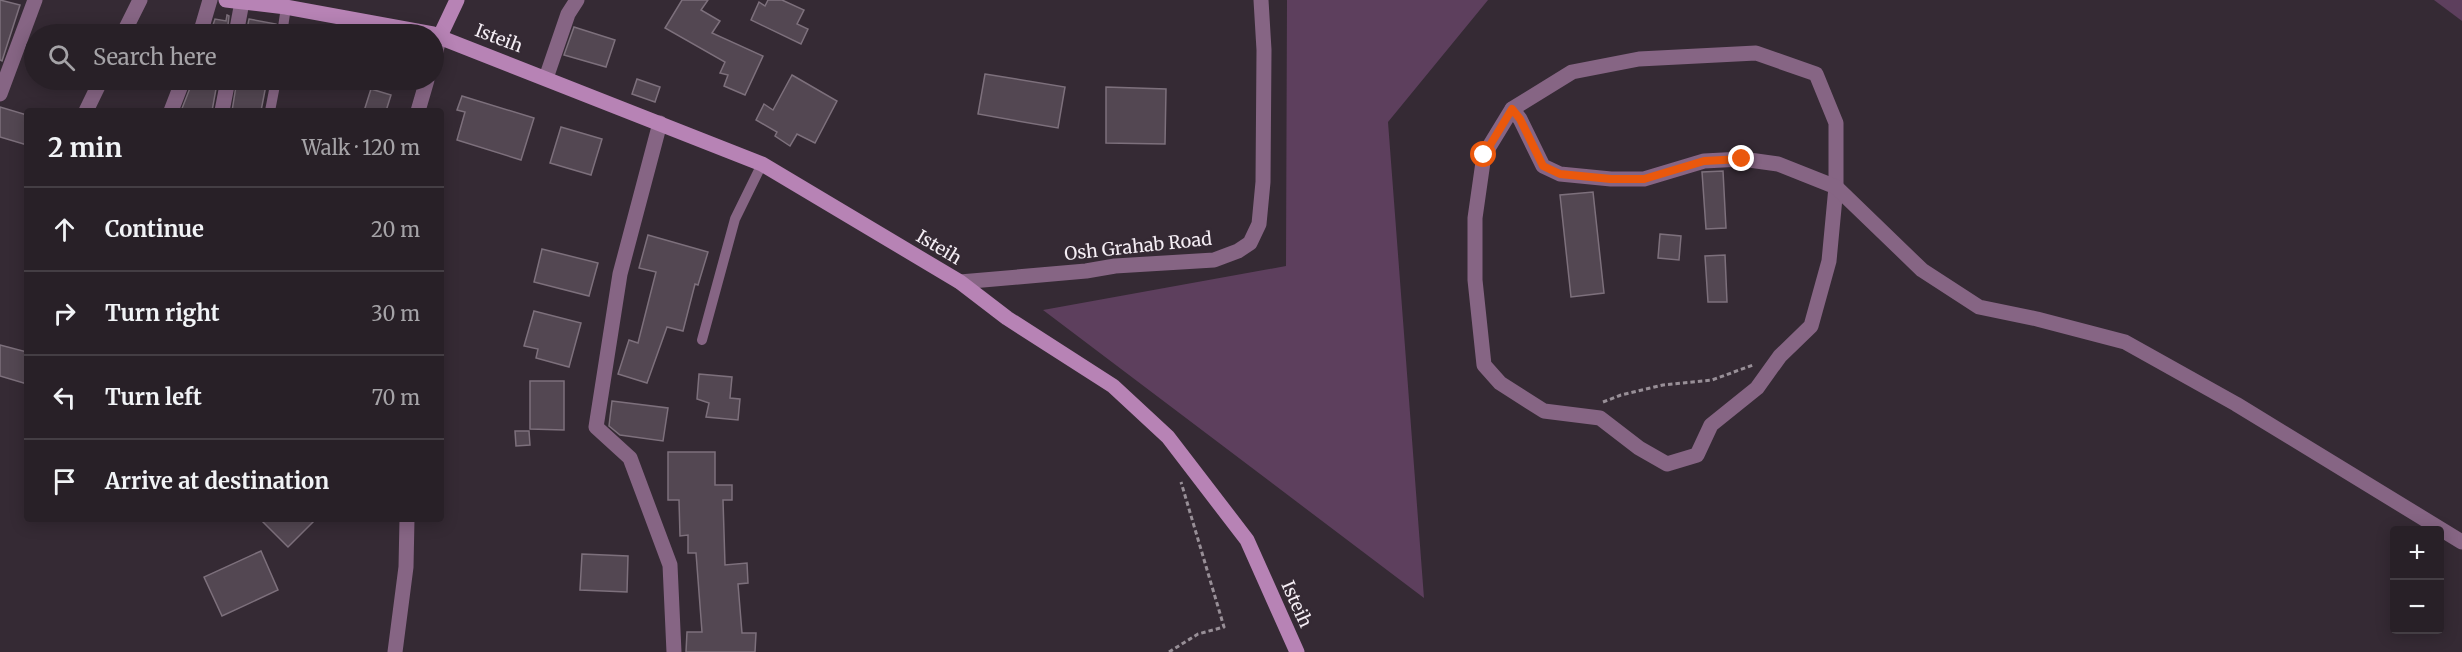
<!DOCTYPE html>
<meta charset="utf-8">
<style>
:root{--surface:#282027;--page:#30282f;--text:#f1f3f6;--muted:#a5a3a7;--line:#443e44}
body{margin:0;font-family:Merriweather,serif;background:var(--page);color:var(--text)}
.controls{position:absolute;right:18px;bottom:18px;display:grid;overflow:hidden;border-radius:6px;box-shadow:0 3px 15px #0003}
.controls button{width:54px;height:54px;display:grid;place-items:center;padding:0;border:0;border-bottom:2px solid var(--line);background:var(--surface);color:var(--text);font:30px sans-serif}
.stop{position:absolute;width:18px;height:18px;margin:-14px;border:4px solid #ea580c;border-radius:50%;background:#fff}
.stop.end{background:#ea580c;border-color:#fff;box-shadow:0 2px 6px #0008}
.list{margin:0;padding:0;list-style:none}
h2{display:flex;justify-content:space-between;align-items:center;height:78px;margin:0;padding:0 24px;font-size:26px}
h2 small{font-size:20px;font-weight:400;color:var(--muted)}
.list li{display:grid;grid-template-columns:39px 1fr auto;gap:18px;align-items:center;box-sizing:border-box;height:84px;padding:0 24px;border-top:2px solid var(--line)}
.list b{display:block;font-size:22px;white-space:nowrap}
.list em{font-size:20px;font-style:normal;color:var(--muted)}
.icon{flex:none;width:33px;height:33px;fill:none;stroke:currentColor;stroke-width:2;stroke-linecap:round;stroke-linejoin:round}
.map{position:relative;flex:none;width:2462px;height:652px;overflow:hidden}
.search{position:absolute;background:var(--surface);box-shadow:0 3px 15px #0003;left:24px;top:24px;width:420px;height:66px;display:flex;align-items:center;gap:15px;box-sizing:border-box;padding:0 21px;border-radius:33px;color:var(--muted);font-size:22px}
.panel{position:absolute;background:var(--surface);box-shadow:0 3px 15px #0003;left:24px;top:108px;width:420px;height:414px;border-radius:6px}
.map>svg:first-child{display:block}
</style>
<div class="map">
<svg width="2462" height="652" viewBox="0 0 2462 652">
<rect width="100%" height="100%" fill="#352a34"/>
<!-- green -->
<g fill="#5d3f5d">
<polygon points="1287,0 1488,0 1388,122 1424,598 1043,310 1286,266"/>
<polygon points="2434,0 2462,0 2462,21"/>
</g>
<!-- building -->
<g fill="#534752" stroke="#7d707c" stroke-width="1.5">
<polygon points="0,0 20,5 2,61 0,60"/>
<polygon points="682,0 708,0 701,10 720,21 712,33 763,56 745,95 724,86 728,75 720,73 725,62 665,28"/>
<polygon points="768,0 782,0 804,10 797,24 808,29 801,44 751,20 759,2 765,6"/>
<polygon points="227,15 229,16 227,34 210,34 215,19 226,21"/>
<polygon points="249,19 276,24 275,34 246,34"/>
<polygon points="574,27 615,40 606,67 564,55"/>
<polygon points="985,74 1065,87 1058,128 978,114"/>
<polygon points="792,75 837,101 815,143 797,134 790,146 775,136 777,132 756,120 764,104 773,110"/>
<polygon points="637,79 660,87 655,102 632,94"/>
<polygon points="237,80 267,80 261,111 232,111"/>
<polygon points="192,83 216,89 212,111 181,111"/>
<polygon points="1106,87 1166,89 1165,144 1106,143"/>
<polygon points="371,89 391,95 386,111 364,111"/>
<polygon points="462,96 534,118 521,160 457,140 465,112 457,110"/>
<polygon points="0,107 27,115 27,145 0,137"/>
<polygon points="561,127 602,139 591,175 550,163"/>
<polygon points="1723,171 1726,228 1706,229 1702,172"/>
<polygon points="1593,192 1604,293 1571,297 1560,195"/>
<polygon points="1660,234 1681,236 1679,260 1658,258"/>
<polygon points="648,235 708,252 698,285 695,284 683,331 667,327 647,383 618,374 629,340 638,343 656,272 639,268"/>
<polygon points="542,249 598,263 589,296 534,282"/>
<polygon points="1725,255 1727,302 1708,302 1705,256"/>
<polygon points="534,311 581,323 569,367 536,358 538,349 524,346"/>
<polygon points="0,345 27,352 27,384 0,376"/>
<polygon points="699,374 732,377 730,398 740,399 738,420 706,417 709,403 697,399"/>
<polygon points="530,381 564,381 564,430 530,429"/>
<polygon points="612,401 668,408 663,441 620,435 609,426"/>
<polygon points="515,431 529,431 530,445 516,446"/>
<polygon points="668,452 715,452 715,485 732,485 732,500 723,500 725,565 747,563 748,583 738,584 742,633 756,633 755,652 686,652 687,632 702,632 696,553 688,553 688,535 680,536 679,500 668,500"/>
<polygon points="260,519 316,519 288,547"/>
<polygon points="261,551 278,590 222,616 204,577"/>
<polygon points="582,554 628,556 627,592 580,590"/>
</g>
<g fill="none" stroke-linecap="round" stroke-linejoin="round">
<!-- path -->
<g stroke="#988f97" stroke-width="3" stroke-dasharray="4.5 3" stroke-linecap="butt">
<polyline points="1603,402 1621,395 1663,385 1712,380 1753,365"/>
<polyline points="1169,652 1198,634 1224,627 1181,482"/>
</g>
<!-- lane -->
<g stroke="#866584" stroke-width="10">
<polyline points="282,34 286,7"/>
<polyline points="270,111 276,80"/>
<polyline points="702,340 735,219 762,164"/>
</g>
<!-- street -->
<g stroke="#866584" stroke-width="15">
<polyline points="123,34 140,0"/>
<polyline points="200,34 210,0"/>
<polyline points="236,34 242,2"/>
<polygon points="1756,53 1816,74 1836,123 1836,187 1829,261 1811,326 1780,356 1757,388 1711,425 1697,455 1667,464 1639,448 1600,418 1544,411 1500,383 1484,365 1475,280 1475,218 1484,155 1512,109 1572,72 1639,59"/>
<polyline points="434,58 440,36"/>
<polyline points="546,78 568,14 577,0"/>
<polyline points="0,94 35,0"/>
<polyline points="1512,109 1520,119 1543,166 1560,174 1611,179 1644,179 1704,161 1742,159 1778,164 1836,187 1922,270 1979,307 2037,319 2125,342 2236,404 2462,542"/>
<polyline points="86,111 101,80"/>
<polyline points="171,111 183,80"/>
<polyline points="222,111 228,80"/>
<polyline points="418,111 427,80"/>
<polyline points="660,123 620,274 596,427 630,458 670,565 674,652"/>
<polyline points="960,282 1086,271 1115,266 1214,260 1238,251 1250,243 1259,224 1263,182 1264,50 1261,0"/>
<polyline points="395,652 406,567 407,519"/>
</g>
<!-- secondary -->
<g stroke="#b783b5" stroke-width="15">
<polyline points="226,0 286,7 433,34"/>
<polyline points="434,35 762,164 960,282 1007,318 1113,386 1168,437 1247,540 1297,652"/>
<polyline points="440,36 457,0"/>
</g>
</g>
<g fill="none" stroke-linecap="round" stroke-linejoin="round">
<!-- route -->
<polyline stroke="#ea580c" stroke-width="8" points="1484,155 1512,109 1520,119 1543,166 1560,174 1611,179 1644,179 1704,161 1742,159"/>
</g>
<g text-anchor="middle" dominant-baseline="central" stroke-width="5" stroke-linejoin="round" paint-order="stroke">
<!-- street labels -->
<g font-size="18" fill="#f4edf4" stroke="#352a34">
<text transform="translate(499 38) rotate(21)">Isteih</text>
<text transform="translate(1138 246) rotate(-6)">Osh Grahab Road</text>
<text transform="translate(939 247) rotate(31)">Isteih</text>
<text transform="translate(1297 604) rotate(66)">Isteih</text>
</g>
</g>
</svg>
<div class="controls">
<button>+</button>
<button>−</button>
</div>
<div class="stop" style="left:1484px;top:155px"></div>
<div class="stop end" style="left:1742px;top:159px"></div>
<div class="search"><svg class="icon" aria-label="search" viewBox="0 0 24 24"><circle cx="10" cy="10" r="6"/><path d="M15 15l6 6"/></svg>Search here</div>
<section class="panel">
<h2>2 min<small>Walk · 120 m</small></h2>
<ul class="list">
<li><svg class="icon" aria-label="ahead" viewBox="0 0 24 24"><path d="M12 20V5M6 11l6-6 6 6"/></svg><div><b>Continue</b></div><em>20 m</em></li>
<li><svg class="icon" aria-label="right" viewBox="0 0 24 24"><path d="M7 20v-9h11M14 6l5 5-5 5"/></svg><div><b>Turn right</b></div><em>30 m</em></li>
<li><svg class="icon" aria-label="left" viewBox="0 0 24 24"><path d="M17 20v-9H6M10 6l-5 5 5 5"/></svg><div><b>Turn left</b></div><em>70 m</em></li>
<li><svg class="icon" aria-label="arrive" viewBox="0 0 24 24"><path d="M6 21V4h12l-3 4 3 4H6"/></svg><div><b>Arrive at destination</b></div></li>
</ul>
</section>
</div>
